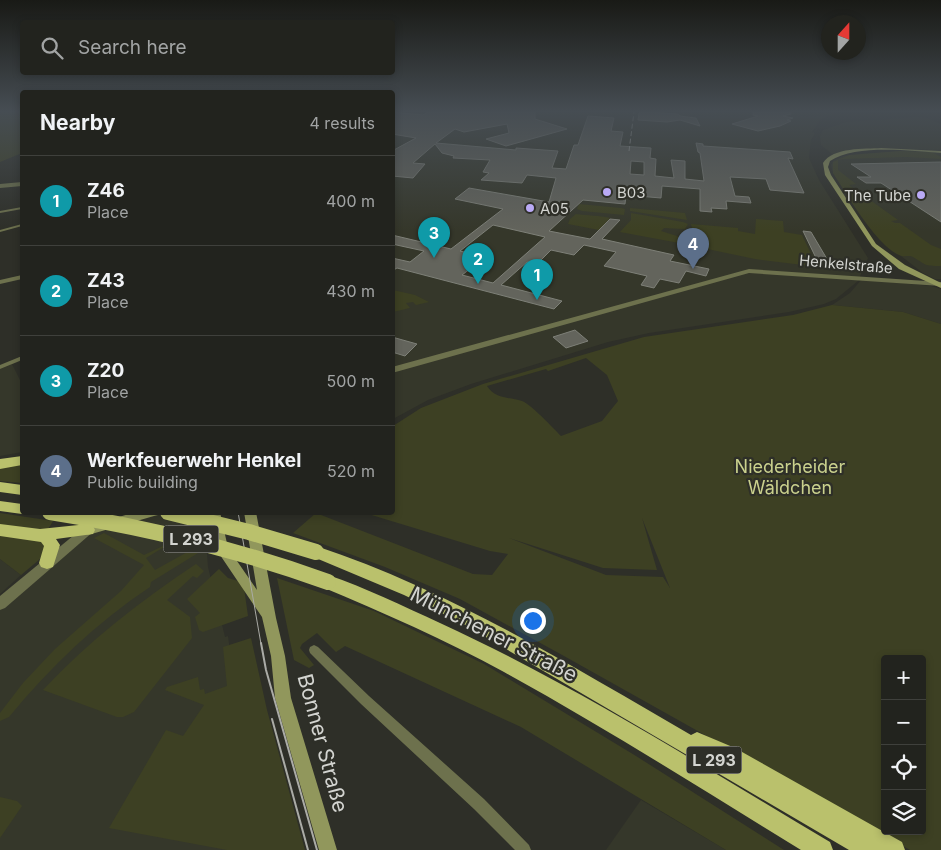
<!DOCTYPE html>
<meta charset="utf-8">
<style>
:root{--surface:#22231e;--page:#2e2f2b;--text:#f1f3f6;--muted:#a2a4a4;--line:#3f403c;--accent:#bca0f2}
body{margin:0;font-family:Inter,sans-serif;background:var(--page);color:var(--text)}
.controls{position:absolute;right:15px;bottom:15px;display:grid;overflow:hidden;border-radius:5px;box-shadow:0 2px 8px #0003}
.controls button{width:45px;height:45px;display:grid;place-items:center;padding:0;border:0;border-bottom:1px solid var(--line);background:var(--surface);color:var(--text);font:25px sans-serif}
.compass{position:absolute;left:821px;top:15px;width:45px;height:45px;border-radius:50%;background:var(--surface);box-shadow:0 2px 8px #0003;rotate:21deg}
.you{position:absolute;left:532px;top:620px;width:18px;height:18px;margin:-12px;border:4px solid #fff;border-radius:50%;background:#1a73e8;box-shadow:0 0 0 8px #1a73e833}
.badge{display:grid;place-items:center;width:32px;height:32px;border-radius:50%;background:var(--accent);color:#fff;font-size:16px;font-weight:700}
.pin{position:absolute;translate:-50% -41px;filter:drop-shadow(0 1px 2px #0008)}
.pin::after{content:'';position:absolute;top:26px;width:18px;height:15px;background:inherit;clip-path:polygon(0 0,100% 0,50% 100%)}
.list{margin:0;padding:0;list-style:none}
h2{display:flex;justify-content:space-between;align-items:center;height:65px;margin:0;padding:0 20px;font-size:21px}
h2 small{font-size:16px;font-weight:400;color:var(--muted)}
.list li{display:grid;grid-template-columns:32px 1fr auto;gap:15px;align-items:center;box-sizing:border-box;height:90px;padding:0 20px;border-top:1px solid var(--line)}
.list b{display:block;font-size:19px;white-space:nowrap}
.list p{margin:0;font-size:16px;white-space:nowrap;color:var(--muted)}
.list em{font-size:16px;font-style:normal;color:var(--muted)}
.icon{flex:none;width:28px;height:28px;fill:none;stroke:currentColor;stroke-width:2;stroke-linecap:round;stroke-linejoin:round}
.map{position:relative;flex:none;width:941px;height:850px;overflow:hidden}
.search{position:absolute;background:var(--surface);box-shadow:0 2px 8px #0003;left:20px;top:20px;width:375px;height:55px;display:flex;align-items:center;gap:12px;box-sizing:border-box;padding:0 18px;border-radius:5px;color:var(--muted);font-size:19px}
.panel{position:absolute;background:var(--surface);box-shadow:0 2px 8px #0003;left:20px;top:90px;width:375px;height:425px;border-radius:5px}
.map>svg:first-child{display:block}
</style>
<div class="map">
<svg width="941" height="850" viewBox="0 0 941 850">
<rect width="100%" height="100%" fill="#2e2f28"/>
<!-- built -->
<g fill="#35372a">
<polygon points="393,112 838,112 821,119 812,132 815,133 811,140 809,158 819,180 868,258 858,281 836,299 824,304 789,312 649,333 608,342 471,384 428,400 393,419"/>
<polygon points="917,117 927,118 941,124 941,150 875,148 832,154 821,145 820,136 823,130 846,122"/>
<polygon points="900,151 941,153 941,279 935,279 923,273 879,239 833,173 831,165 834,160 843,156"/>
<polygon points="862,279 931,286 941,289 941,324 903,312 832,305 850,293"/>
<polygon points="12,364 22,384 22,452 0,456 0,369"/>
<polygon points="163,513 204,513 208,567 225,637 228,636 232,665 277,850 0,850 0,610 93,532"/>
<polygon points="0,559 21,575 0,594"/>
<polygon points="641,800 726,850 606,850"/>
</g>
<!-- green -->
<g fill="#3d4023" fill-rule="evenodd">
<polygon points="0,112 22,112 22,153 0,162"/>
<path d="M900 151 932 152 941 157V159L906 157 843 159 838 160V170L856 184 849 185 898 220 891 221 895 223H900L931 245 941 249V266C923 266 927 265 913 257 909 255 906 257 902 256 879 250 846 193 833 173V162L849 155Z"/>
<polygon points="579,204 621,208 625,209 624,215 582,211 577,209"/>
<polygon points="630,208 685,213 687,220 630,211"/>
<polygon points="631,213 683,222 688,224 685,229 664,228 661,231 680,237 679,243 620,232 631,220"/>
<path d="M576 214C588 216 599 215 610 218L599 230 568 224 570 219Z"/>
<polygon points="756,219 783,221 784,232 802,235 812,256 811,257 811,266 755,259 693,246 696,241 691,224 738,228 738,231 755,234"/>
<polygon points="393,290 415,295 429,302 416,305 413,302 406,303 410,308 393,312"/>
<path d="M832 305 903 312 941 324V850H910L564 656 460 599 385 567 293 533 316 513 473 574 492 575 508 554 490 551 365 513 392 512 393 426 421 408 483 384 644 337 793 315ZM586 358 607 375 618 401 602 421 561 436C552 427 533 406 522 401 509 397 495 399 487 386L546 369 548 371ZM642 518 670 588 663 577 606 575 509 538 603 568 657 570ZM885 659H922V831H885Z"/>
<polygon points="22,463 22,483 0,481 0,466"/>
<polygon points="0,513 53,521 47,531 0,526"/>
<polygon points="0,533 38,537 45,547 40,559 21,575 0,559"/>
<path d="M104 533 144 555 163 546 164 547 146 558 155 570 191 550 198 553 151 582 150 587C96 623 50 667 9 717L0 721V713L23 683 55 649 121 591 144 565 94 538Z"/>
<path d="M196 564 204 571 197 578 193 576 167 600 190 617 192 638 134 712 123 717H117L43 690C89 641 140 601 196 564Z"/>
<polygon points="219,569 228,578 238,581 244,588 248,616 203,632 199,630 195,617 200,613 187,599"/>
<polygon points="277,578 374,611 484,664 636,756 784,850 726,850 521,727 345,646 336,652 317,633 302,644 300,648 314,665 309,668 294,660"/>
<polygon points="251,638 267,710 305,850 227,850 109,828 166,730 183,736 204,705 165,690 167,687 198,677 200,690 204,689 205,694 227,686 223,647"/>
<polygon points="0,797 17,801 22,806 0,838"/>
</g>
<!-- building -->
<g fill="#63645c" stroke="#7e8078" fill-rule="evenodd">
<path d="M392 112 423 115 428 112H535V119L567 129 506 146 486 139 509 133 507 124 464 132 455 129 436 143 516 150V148L558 151 552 168 566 169 574 145H578L588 116 614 118 611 131 623 132 620 146 651 148 650 158 656 159 655 176 674 178 671 160 685 161V179L704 181 700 153 698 152 696 143 703 144V146L790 152 793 159 788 158 804 193 770 190 766 179 730 177 735 196 749 197 751 203 726 201 727 209 711 208 712 212 700 211V189L662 186 661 198 626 195 625 204 583 200 549 231 590 239 610 219 620 220 602 239 674 255 670 261 709 269 706 276 686 271 679 283 660 279 654 288 641 285 647 276 604 266 616 252 584 245 574 255 551 250 537 264 527 262 501 285 562 301 554 309 397 268 392 271V258L410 262 424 251 392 244V235L451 249 503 209 455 199 469 188 549 202 556 178 527 175 522 183 481 180 489 173 483 172 490 160 453 158 454 156 442 153 435 144 413 163 425 164 413 178 392 176V151L416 138 392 134ZM631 161 644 162V175L630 174ZM493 225 545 237 493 283 462 275 475 265 487 268 493 262 481 260 484 257 460 251Z"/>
<polygon points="645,112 678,114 680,116 696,118 700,126 680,120 667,122 638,120 639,113"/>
<polygon points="753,112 791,112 791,114 783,116 793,118 787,120 791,121 780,126 758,131 732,124 758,116 753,115"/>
<polygon points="941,162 941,222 881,183 866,183 857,177 871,177 851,164"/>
<polygon points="803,231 811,232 827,259 816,258"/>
<polygon points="575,330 588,341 566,348 553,337"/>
<polygon points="392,337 417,344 405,356 392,352"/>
</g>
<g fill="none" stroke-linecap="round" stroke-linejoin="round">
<!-- minor -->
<g fill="#6d714d" fill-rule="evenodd">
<polygon points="22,207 22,209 0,213 0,211"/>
<polygon points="22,224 22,226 0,232 0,230"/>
<polygon points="22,275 22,279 0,284 0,280"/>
<polygon points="22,356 22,360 0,369 0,365"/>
<polygon points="314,645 318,647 369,696 484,799 529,845 531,850 515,850 474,809 361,704 310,653 309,650 310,647"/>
</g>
<!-- tertiary -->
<g fill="#6d714d" fill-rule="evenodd">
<polygon points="22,182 22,186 0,188 0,184"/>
<polygon points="749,269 941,282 941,286 749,273 392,373 392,367"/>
<polygon points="102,512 116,512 5,608 0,610 0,596"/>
</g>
<!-- secondary -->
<g fill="#91975c" fill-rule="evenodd">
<path d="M881 148 941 151V153C910 151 856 144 830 161L828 167 831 175 876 244 905 265 941 283V288L899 269 872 246 825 175 823 163C833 147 865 149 881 148Z"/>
<polygon points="136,512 160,512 158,515 154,516 88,535 84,533 82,530 84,527"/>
<polygon points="208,512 220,512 228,548 257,590 244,512 256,512 276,618 285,656 291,698 337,850 319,850 275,698 271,656 262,617 216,549"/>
</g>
<!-- trunk -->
<g fill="#bac16c" fill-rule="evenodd">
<polygon points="22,456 22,465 0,469 0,459"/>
<polygon points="0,482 22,485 22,495 0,492"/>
<polygon points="0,501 22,504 22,512 27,512 22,514 0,511"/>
<polygon points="0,524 40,529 88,524 93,526 95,530 93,534 56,539 60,545 53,567 47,569 41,567 39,563 44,546 41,542 0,536"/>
<path d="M316 546C449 590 570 665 691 735L697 732 735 748 902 842 905 850H849L460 622 404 595 311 556 308 552 311 548Z"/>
<path d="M328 575C366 588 403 606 440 623 575 685 702 766 830 842L833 850H801C703 790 606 728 504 672 446 640 384 613 322 587L320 582 322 577Z"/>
</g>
<!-- tram-far1 -->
<polyline stroke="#aaaba6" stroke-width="1" points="238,512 261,644"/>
<!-- tram -->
<g stroke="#aaaba6" stroke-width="2">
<polyline points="261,643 266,670 317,850"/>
<polyline points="272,719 308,850"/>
</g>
<!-- rail -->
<polyline stroke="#aaaba6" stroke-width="1" stroke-dasharray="5 2.5" stroke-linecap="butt" points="629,151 634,112"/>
<!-- trunk-bridge -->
<g stroke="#bac16c" stroke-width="16">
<path d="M50 512C145 527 237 549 328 582"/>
<polyline points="168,512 249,532 316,552"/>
</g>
</g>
<!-- sky -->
<linearGradient id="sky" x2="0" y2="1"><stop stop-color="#191a16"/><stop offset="0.48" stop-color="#464d53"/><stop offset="1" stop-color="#464d53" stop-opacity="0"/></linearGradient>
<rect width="941" height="231" fill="url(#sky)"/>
<!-- markers -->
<g fill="#baaaf6" stroke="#2e2f28" stroke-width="2">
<circle cx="607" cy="192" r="5"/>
<circle cx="921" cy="195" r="5"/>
<circle cx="530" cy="208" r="5"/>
</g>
<g text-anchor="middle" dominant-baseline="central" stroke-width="4.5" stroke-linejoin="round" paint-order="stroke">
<!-- far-poi labels -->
<g font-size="15" fill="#d3d4d0" stroke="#2e2f28" text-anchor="start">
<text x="617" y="192">B03</text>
<text x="911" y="195" text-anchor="end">The Tube</text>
<text x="540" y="208">A05</text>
</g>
<!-- far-street labels -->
<g font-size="15" fill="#d3d4d0" stroke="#2e2f28">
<text transform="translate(846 264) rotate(5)">Henkelstraße</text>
</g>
<!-- shield labels -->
<g fill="#2e2f28" stroke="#a2a29e" stroke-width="1">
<rect x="163.5" y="525.5" width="55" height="27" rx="4"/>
<rect x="686.5" y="746.5" width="55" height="27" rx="4"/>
</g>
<g font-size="16" font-weight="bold" fill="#d3d4d0">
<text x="191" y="539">L 293</text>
<text x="714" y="760">L 293</text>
</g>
<!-- park labels -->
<g font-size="18" fill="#cad18d" stroke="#2e2f28">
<text x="790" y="466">Niederheider<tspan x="790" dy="21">Wäldchen</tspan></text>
</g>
<!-- near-street labels -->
<g font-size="21" fill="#d3d4d0" stroke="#2e2f28">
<text transform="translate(494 634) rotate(27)">Münchener Straße</text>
<text transform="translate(323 743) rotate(75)">Bonner Straße</text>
</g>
</g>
</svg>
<div class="controls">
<button>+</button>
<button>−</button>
<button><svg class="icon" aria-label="locate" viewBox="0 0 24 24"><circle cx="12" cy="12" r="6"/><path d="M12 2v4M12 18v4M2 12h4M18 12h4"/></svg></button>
<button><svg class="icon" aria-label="layers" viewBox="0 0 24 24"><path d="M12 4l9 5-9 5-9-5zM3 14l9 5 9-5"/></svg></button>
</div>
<svg class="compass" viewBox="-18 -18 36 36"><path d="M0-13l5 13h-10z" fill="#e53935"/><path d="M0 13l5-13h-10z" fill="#a2a4a4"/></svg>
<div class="you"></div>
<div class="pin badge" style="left:537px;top:300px;background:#0f9aa8">1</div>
<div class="pin badge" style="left:478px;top:284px;background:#0f9aa8">2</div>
<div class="pin badge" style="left:434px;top:258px;background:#0f9aa8">3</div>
<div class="pin badge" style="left:693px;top:269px;background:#5c6f8a">4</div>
<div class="search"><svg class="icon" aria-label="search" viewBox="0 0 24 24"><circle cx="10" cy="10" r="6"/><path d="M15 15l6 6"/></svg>Search here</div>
<section class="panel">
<h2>Nearby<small>4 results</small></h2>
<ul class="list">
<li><span class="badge" style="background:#0f9aa8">1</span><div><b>Z46</b><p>Place</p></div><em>400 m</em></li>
<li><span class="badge" style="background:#0f9aa8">2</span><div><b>Z43</b><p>Place</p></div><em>430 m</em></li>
<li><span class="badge" style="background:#0f9aa8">3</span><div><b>Z20</b><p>Place</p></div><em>500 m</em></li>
<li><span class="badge" style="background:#5c6f8a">4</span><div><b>Werkfeuerwehr Henkel</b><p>Public building</p></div><em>520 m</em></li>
</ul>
</section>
</div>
